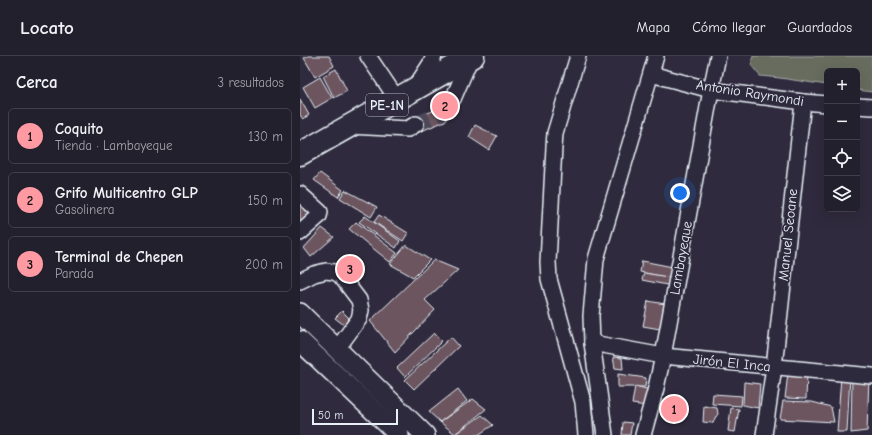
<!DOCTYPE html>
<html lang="es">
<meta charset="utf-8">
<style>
:root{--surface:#23202e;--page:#2f2d3a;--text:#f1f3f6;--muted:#a3a3aa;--line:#403e4a;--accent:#ff9aa2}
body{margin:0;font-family:"Comic Neue",sans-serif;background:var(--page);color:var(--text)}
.controls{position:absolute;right:12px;top:12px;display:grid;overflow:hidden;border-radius:6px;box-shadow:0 4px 16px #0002}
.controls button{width:36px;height:36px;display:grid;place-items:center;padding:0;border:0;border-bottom:1px solid var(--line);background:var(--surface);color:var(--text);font:20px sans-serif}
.scale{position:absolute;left:12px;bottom:10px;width:86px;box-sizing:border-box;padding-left:4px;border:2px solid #e8f1f8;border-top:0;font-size:11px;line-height:14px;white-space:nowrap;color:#e8f1f8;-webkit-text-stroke:3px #2f2a3d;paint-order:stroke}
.you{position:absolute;left:380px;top:137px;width:14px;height:14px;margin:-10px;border:3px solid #fff;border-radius:50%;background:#1a73e8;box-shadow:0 0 0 6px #1a73e833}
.badge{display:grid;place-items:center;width:26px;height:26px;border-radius:50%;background:var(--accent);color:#111;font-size:13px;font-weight:700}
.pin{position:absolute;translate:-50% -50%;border:2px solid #fff;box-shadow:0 1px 4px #0006}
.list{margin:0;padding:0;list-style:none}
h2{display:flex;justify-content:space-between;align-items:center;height:52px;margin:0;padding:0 16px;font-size:17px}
h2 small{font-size:13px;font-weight:400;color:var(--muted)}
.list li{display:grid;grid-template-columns:26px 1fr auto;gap:12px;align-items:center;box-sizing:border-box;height:56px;margin:0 8px 8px;padding:0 8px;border:1px solid var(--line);border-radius:6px}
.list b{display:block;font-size:15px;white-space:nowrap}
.list p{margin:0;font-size:13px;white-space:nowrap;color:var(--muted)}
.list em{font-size:13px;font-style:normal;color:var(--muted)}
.icon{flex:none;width:22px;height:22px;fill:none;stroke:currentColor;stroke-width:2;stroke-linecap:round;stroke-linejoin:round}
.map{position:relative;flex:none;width:572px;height:379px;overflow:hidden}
header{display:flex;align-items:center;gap:24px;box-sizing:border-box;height:56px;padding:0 20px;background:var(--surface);border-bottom:1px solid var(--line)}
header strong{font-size:19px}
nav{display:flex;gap:22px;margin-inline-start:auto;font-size:14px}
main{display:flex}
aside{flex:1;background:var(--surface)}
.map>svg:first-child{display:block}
</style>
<header>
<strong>Locato</strong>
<nav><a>Mapa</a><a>Cómo llegar</a><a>Guardados</a></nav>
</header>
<main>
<aside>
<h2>Cerca<small>3 resultados</small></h2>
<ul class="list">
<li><span class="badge">1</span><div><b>Coquito</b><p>Tienda · Lambayeque</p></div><em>130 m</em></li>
<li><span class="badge">2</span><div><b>Grifo Multicentro GLP</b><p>Gasolinera</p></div><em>150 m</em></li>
<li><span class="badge">3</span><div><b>Terminal de Chepen</b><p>Parada</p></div><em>200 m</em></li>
</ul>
</aside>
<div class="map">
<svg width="572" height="379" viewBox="0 0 572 379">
<rect width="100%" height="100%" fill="#2f2a3d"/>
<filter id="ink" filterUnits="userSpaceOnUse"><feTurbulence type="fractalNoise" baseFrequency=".025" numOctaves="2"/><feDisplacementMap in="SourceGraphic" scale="8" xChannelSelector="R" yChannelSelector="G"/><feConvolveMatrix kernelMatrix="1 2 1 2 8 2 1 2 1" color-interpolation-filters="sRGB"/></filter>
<g filter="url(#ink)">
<!-- green -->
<polygon fill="#686c5f" stroke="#a8aeac" points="453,0 572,0 572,36 557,34 557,15 527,15 527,29 480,22 460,20 451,9"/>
<!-- building -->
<g fill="#6c545f" stroke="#e8f1f8">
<polygon points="8,0 29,0 34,10 15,21 4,2"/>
<polygon points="36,13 47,35 34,42 23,20"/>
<polygon points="20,21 32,42 15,52 3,31"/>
<polygon points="146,39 158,47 145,65 119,76 114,63 137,53"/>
<polygon points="0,43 9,59 3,63 0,59"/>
<polygon points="175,69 197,80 189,94 169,81"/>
<polygon points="20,117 43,134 38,141 14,124"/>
<polygon points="45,134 77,151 71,161 40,142"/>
<polygon points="0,147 12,158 0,168"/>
<polygon points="79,159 108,177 103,185 74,166"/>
<polygon points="65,160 100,185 96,192 59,166"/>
<polygon points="56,166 97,197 90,206 49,173"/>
<polygon points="22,172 34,181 11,201 4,192"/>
<polygon points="106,189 130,204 113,221 90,208"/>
<polygon points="134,204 158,214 125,244 135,254 95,296 70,265"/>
<polygon points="342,205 378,212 376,223 340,216"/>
<polygon points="344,217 374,222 372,230 342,224"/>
<polygon points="348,245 365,248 360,273 343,270"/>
<polygon points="42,255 49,262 44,269 35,262"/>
<polygon points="134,277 142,285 105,321 97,312"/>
<polygon points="151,281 159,290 114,333 105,324"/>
<polygon points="313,301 322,302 323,313 315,312"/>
<polygon points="488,317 507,319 506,343 485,342"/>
<polygon points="318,318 346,322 345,331 318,331"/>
<polygon points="541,320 550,320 547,376 537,376"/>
<polygon points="552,321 569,322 567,375 551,377"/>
<polygon points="444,326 460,328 458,352 443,349"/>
<polygon points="335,330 350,334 347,350 332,348"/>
<polygon points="158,333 167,345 140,366 129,356"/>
<polygon points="413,338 442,340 441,350 412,348"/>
<polygon points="173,343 186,353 155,378 140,366"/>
<polygon points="483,345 512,346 531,351 534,366 480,363"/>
<polygon points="404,350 417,352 418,358 415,362 413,367 403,366"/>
<polygon points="431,352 439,353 435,376 428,375"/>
<polygon points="182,359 193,369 178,379 156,379 155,378"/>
<polygon points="323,366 332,367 330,379 322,379"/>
</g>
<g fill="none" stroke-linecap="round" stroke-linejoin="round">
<!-- minor-tunnel -->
<polyline stroke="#4b4859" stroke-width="15" stroke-dasharray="15 8" stroke-linecap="butt" points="116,68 139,58 153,43"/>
<!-- minor casing -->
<g stroke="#e8f1f8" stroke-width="18">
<g id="minor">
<polyline points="68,0 97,43"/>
<polyline points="278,0 255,77 254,91 248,206 249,223 283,346 286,379"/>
<polyline points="351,18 411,34 503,46 527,48"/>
<polyline points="116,30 131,7 134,0"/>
<polyline points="153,43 171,1"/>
<polyline points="557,50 572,51"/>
<polyline points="49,70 108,73 116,68"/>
<polyline points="0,138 20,156 19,160 0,177"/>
<polyline points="0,225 14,218 26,215 34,216 40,219 59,244 61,254 59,263 37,293"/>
<polyline points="292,287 363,300 572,320"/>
<polyline points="305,379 292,287 291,260 296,203 356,0"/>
<polyline points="343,379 356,332 363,300 411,34 418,0"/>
<polyline points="464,379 474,311 503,46"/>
</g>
</g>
<!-- major casing -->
<g stroke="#e8f1f8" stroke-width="22">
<g id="major">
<polyline points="0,257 125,379"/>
<polyline points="0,285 99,379"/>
</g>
</g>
<!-- highway casing -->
<g stroke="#e8f1f8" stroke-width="25">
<polyline id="highway" points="0,98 173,0"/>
</g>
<!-- minor -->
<use href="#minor" stroke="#2f2a3d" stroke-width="15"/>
<!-- major -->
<use href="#major" stroke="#2f2a3d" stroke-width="19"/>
<!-- highway -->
<use href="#highway" stroke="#2f2a3d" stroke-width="22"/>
</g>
</g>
<g text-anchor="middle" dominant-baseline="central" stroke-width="3.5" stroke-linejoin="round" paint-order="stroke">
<!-- shield labels -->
<rect fill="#2f2a3d" stroke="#b0b5c0" stroke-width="1" x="66" y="38" width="42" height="22" rx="3"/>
<g font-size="13" font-weight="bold" fill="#e8f1f8">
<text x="87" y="49">PE-1N</text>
</g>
<!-- street labels -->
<g font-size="14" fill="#e8f1f8" stroke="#2f2a3d">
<text transform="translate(450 37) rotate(9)">Antonio Raymondi</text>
<text transform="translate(488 179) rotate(-84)">Manuel Seoane</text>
<text transform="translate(381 202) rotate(-80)">Lambayeque</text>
<text transform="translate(432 307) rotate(6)">Jirón El Inca</text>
</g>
</g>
</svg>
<div class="controls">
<button>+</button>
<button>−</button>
<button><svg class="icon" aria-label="locate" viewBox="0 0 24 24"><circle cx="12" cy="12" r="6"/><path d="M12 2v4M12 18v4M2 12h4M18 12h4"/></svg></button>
<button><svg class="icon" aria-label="layers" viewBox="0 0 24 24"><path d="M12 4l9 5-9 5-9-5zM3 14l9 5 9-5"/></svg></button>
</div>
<div class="scale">50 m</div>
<div class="you"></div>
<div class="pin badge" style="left:374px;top:353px">1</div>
<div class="pin badge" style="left:145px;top:50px">2</div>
<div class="pin badge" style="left:50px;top:213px">3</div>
</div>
</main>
